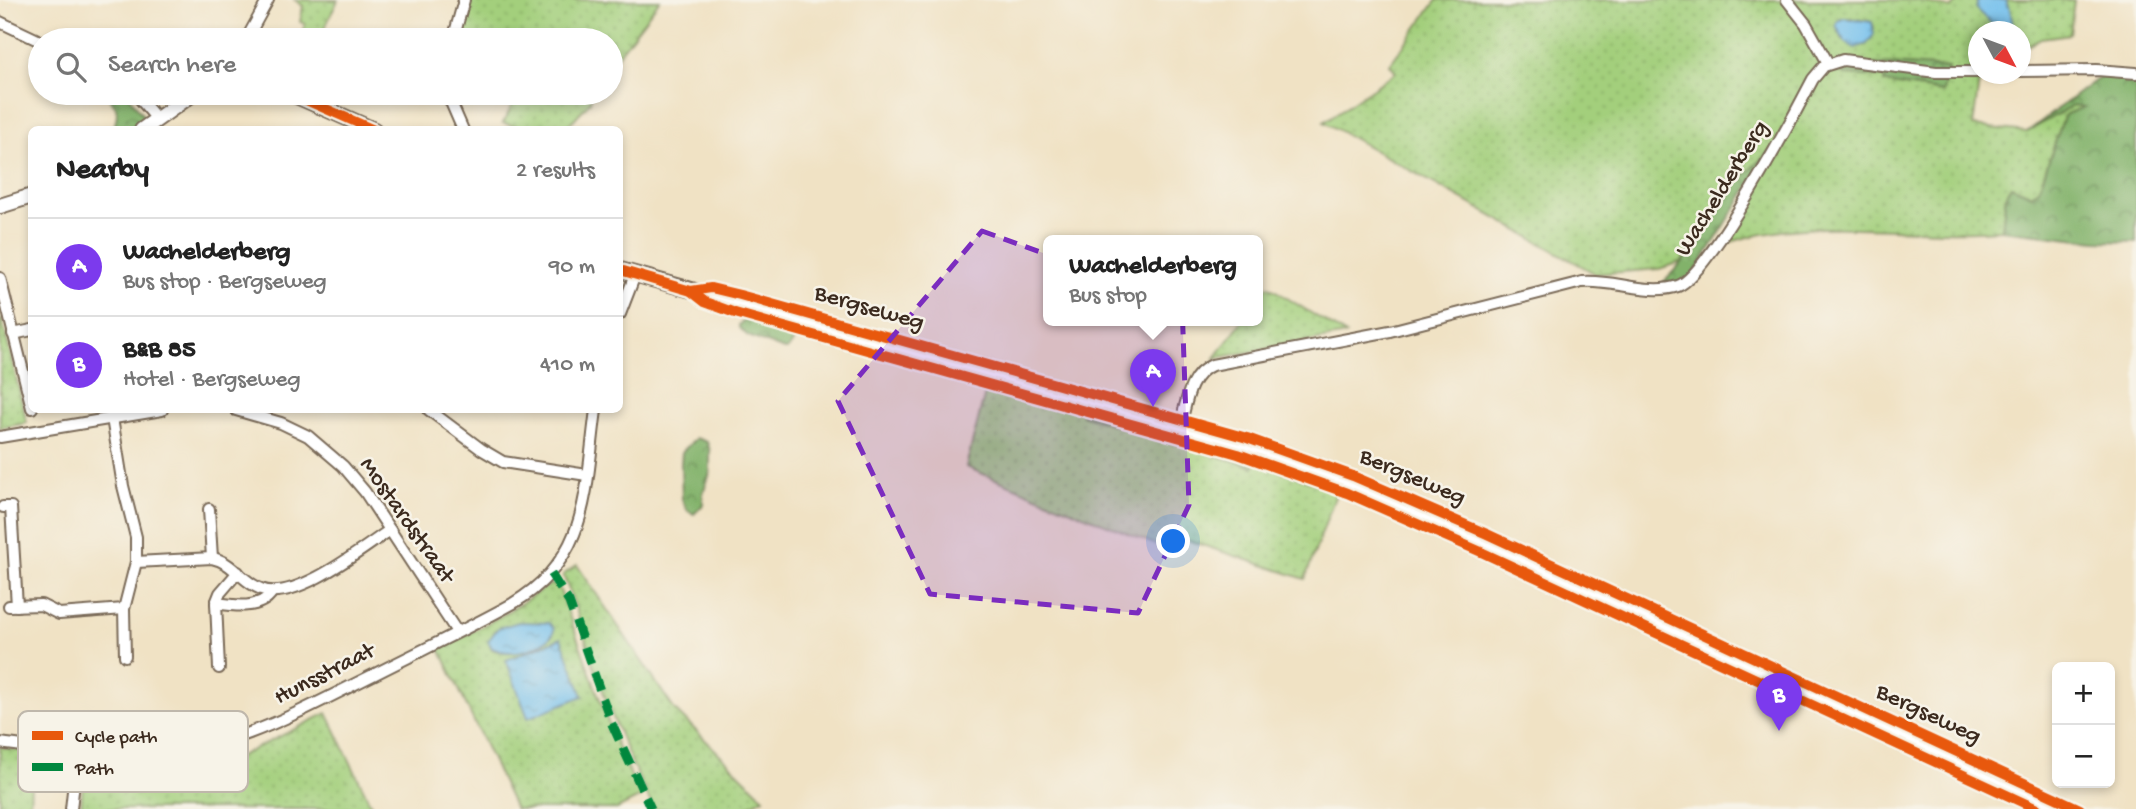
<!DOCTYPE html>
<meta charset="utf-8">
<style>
:root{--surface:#fff;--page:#f2f2f2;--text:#222;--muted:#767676;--line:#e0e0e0;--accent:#7c3aed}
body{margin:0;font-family:"Gochi Hand",sans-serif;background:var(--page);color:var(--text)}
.controls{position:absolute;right:21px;bottom:21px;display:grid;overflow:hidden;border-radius:10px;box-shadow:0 4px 10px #0003}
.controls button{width:63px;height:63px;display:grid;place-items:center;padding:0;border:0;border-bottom:2px solid var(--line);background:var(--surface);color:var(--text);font:35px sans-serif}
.compass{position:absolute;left:1968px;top:21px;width:63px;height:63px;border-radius:50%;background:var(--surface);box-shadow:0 4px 10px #0003;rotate:131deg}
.you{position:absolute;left:1174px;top:542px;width:24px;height:24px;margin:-18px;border:5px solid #fff;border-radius:50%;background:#1a73e8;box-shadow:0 0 0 10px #1a73e833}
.badge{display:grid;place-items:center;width:46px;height:46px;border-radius:50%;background:var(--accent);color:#fff;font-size:23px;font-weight:700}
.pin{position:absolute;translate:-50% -58px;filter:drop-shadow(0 2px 4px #0008)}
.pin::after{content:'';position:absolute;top:37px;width:24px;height:21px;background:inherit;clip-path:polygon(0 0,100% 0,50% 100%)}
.popup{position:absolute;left:1043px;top:235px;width:220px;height:91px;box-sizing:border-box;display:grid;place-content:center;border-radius:10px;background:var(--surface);filter:drop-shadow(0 2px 5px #0005);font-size:23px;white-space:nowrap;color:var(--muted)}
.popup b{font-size:26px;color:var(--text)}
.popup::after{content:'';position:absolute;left:50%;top:100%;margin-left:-14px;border:14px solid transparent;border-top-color:var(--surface)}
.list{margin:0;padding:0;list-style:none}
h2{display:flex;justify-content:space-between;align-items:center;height:91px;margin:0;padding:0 28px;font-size:30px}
h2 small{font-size:23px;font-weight:400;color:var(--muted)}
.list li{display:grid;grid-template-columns:46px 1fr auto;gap:21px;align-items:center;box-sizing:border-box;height:98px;padding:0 28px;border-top:2px solid var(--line)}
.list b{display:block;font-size:26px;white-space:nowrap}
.list p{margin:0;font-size:23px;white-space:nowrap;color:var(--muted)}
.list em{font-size:23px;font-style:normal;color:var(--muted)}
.icon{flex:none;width:38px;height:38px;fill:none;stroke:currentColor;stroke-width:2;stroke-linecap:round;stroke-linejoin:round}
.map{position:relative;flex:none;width:2136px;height:809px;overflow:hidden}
.search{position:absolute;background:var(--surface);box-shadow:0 4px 10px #0003;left:28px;top:28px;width:595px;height:77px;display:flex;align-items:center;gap:18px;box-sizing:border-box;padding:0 24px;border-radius:38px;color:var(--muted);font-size:26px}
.panel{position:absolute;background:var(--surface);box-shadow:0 4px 10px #0003;left:28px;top:126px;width:595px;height:287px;border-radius:10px}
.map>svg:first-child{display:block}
</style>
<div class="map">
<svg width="2136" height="809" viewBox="0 0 2136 809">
<defs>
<pattern id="grass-dots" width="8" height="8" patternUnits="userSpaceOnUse" patternTransform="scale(1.75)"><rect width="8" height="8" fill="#a3cf7b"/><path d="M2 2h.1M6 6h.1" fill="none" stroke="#8db26a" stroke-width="1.8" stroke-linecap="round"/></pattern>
<pattern id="forest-crowns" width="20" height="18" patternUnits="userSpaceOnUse" patternTransform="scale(1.75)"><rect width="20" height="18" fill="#82b26b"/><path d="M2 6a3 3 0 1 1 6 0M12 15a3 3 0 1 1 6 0" fill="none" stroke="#6c9157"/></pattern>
<pattern id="water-ripples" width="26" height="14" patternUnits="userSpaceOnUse" patternTransform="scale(1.75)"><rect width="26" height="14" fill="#73c0ed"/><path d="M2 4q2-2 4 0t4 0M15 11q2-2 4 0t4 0" fill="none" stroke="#609cbf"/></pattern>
</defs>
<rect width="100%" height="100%" fill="#f7f3e8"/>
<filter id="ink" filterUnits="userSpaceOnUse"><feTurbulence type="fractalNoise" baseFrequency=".0143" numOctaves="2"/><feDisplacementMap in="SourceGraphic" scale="14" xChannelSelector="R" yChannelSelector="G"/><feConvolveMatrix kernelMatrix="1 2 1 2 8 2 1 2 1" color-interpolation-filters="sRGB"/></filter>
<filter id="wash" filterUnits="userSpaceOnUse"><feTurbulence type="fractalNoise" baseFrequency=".00686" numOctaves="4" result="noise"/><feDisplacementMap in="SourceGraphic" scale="28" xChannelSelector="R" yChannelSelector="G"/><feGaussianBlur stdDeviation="1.57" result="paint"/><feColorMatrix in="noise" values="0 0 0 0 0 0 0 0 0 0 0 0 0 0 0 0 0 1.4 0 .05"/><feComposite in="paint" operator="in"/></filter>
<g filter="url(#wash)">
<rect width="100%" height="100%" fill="#f0e2c4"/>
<!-- grass -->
<g fill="url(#grass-dots)" stroke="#6f7c4c" stroke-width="2" fill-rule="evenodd">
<polygon points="295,0 338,0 319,40 300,40 305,24 300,22 303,6"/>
<polygon points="466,0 660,0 611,64 611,40 455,40"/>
<path d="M1437 0H1917L1951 9 1960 0H1978L1976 9 1999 31 1979 32V74H1980L1973 126 2027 132 2073 105 2086 107 2066 114 2064 117 2039 189 2032 195 2011 186 2006 194 2002 230C1983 231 1963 232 1943 231 1872 229 1796 220 1727 243L1773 150 1681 262 1659 269 1596 274 1324 122 1396 72 1390 64ZM1847 18 1869 21 1874 27 1873 30 1843 40 1836 23 1841 19ZM1892 64 1884 82 1886 77 1843 74V65Z"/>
<polygon points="2005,0 2074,0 2070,34 2041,38 2021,50 2021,32 2014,31 2010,10"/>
<polygon points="519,93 592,93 590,102 564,130 526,129 503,123"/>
<polygon points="1268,286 1346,335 1215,358 1242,321 1258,321 1258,300"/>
<polygon points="0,319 2,320 27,423 0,428"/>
<polygon points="989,387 1085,411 1082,415 1254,467 1255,461 1337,491 1305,579 1166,533 1161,547 966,467 986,389"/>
<path d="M577 565 674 709 764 798 744 809H654C631 765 615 725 598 678 586 644 578 609 563 575Z"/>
<path d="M551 584 559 588 617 746 641 797 617 809H515L440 649 501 616ZM519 622 544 625 553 633C539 649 512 657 492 649L490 645 495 630Z"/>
<polygon points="327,713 373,809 81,809 83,782 90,775 176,771 228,762"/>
<polygon points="0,747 32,753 30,809 0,809"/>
</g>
<!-- forest -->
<g fill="url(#forest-crowns)" stroke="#5e6e44" stroke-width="2">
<polygon points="1892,64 1948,68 1943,92 1884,83 1885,77 1843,75 1843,65"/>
<polygon points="2104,74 2136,79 2136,242 2096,241 2002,230 2006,194 2011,186 2032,195 2039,189 2064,117 2066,114 2084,107 2073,105 2027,132"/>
<path d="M103 93H127L146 120 132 129H116L114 127C120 110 117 104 103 93Z"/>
<polygon points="1774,147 1689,282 1663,283 1691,252 1737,182"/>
<polygon points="746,319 793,332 794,341 787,350 784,350 748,336 739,328 739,325"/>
<polygon points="1085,411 1255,461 1254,467 1082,415"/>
<polygon points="696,438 707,442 710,451 710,473 703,493 703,505 694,514 688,511 682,500 681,464 682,452"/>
</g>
<!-- water -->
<g fill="url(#water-ripples)" stroke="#577586" stroke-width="2">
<polygon points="1978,0 2005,0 2010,10 2014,31 1999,31 1976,9"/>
<polygon points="1844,18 1872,22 1874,34 1867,44 1855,48 1845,42 1836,26 1838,21"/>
<path d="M519 622 549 623 554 629 553 634C540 650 511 657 492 648L488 641 498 628Z"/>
<polygon points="561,638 583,696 528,718 506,660"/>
</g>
</g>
<g filter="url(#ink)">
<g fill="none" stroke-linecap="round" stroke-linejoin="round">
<!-- minor casing -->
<g stroke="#7a6a58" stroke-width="14">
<g id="minor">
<polyline points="1787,0 1806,24 1828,63"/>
<polyline points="0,22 40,41"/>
<polyline points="246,40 268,0"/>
<polyline points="453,40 464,0"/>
<polyline points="2021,71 2097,70 2136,73"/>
<polyline points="135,93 157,119"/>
<polyline points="447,93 463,130"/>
<polyline points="0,278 32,408"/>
<polyline points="620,314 635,275"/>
<polyline points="13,334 32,330"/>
<polyline points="236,410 281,423 308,436 343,466 365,492 457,632"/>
<polyline points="429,410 481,449 503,462 587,475"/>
<polyline points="112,418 123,486 136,537 136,562 124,609 125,656"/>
<path d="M1180 427C1186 405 1188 375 1212 365L1390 331 1582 282C1613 279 1648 296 1678 286 1708 276 1795 114 1813 79L1824 66 1843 60 1936 72H1979"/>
<polyline points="0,437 162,410"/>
<polyline points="3,507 11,507 17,606"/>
<polyline points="209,509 212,558"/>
<path d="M136 562 212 558C233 562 242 582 261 589 294 603 362 549 390 530"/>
<path d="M216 603C235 606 260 610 272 592"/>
<polyline points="9,606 41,605 59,614 124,609"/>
<polyline points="219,668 216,603 220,593 238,572"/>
<path d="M0 743C48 749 94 760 142 756 235 750 294 714 375 674 420 651 467 629 512 604 590 558 585 490 596 410"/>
<polyline points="71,809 77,755"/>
</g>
</g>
<!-- tertiary casing -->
<g stroke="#7a6a58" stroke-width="18">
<g id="tertiary">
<polyline points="290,93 374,130"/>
<polyline points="142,130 194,93"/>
<polyline points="0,206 32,196"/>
<polyline points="620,270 1126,412 1269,455 1330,477 1483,542 2058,809"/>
</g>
</g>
<!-- minor -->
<use href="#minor" stroke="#fff" stroke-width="10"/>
<!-- tertiary -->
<use href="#tertiary" stroke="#fff" stroke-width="14"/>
<!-- quiet -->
<polyline stroke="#00873e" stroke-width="9" stroke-dasharray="18 9" stroke-linecap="butt" points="551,574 569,602 611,722 651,809"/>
<!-- cycleway casing -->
<g stroke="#f7f3e8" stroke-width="15">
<g id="cycleway">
<polyline points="290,93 374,130"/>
<polyline points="620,270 691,291 705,302 735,313 1238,454 1347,493 1479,551 2037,809"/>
<polyline points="691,291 711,288 740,295 1247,438 1353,476 1487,534 2080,809"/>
</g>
</g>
<!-- cycleway -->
<use href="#cycleway" stroke="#e8590c" stroke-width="10"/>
</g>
</g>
<!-- marked area -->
<path fill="#7b2cbf" fill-opacity="0.2" stroke="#7b2cbf" stroke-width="5" stroke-dasharray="14 9" stroke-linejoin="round" d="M982 231 1182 303 1189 505 1138 613 930 594 838 401Z"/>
<g text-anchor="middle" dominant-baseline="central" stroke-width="5" stroke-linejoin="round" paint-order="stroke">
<!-- street labels -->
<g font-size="24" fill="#3b2a1e" stroke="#f7f3e8">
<text transform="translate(1723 189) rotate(-58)">Wachelderberg</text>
<text transform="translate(869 309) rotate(16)">Bergseweg</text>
<text transform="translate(1412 478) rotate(23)">Bergseweg</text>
<text transform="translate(406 521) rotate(55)">Mostardstraat</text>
<text transform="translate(325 675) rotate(-27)">Hunsstraat</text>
<text transform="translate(1928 715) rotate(25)">Bergseweg</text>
</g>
</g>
<!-- legend -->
<rect x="18" y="711" width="230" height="81" rx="10" fill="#f7f3e8" stroke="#bfb7ab" stroke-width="2"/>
<rect x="32" y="731" width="31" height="9" fill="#e8590c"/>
<rect x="32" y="763" width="31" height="8" fill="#00873e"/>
<g font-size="19" fill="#3b2a1e">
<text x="75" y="742">Cycle path</text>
<text x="75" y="774">Path</text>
</g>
</svg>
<div class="controls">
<button>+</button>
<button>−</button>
</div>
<svg class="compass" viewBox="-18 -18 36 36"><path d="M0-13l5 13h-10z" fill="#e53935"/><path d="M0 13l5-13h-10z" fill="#767676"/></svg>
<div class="you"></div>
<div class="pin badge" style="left:1153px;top:407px">A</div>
<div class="popup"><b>Wachelderberg</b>Bus stop</div>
<div class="pin badge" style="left:1779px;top:731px">B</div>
<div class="search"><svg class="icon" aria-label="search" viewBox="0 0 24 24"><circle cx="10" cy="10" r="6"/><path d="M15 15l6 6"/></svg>Search here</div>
<section class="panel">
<h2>Nearby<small>2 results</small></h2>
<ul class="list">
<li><span class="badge">A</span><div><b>Wachelderberg</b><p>Bus stop · Bergseweg</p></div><em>90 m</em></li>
<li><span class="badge">B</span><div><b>B&amp;B 85</b><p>Hotel · Bergseweg</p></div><em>410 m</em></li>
</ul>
</section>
</div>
